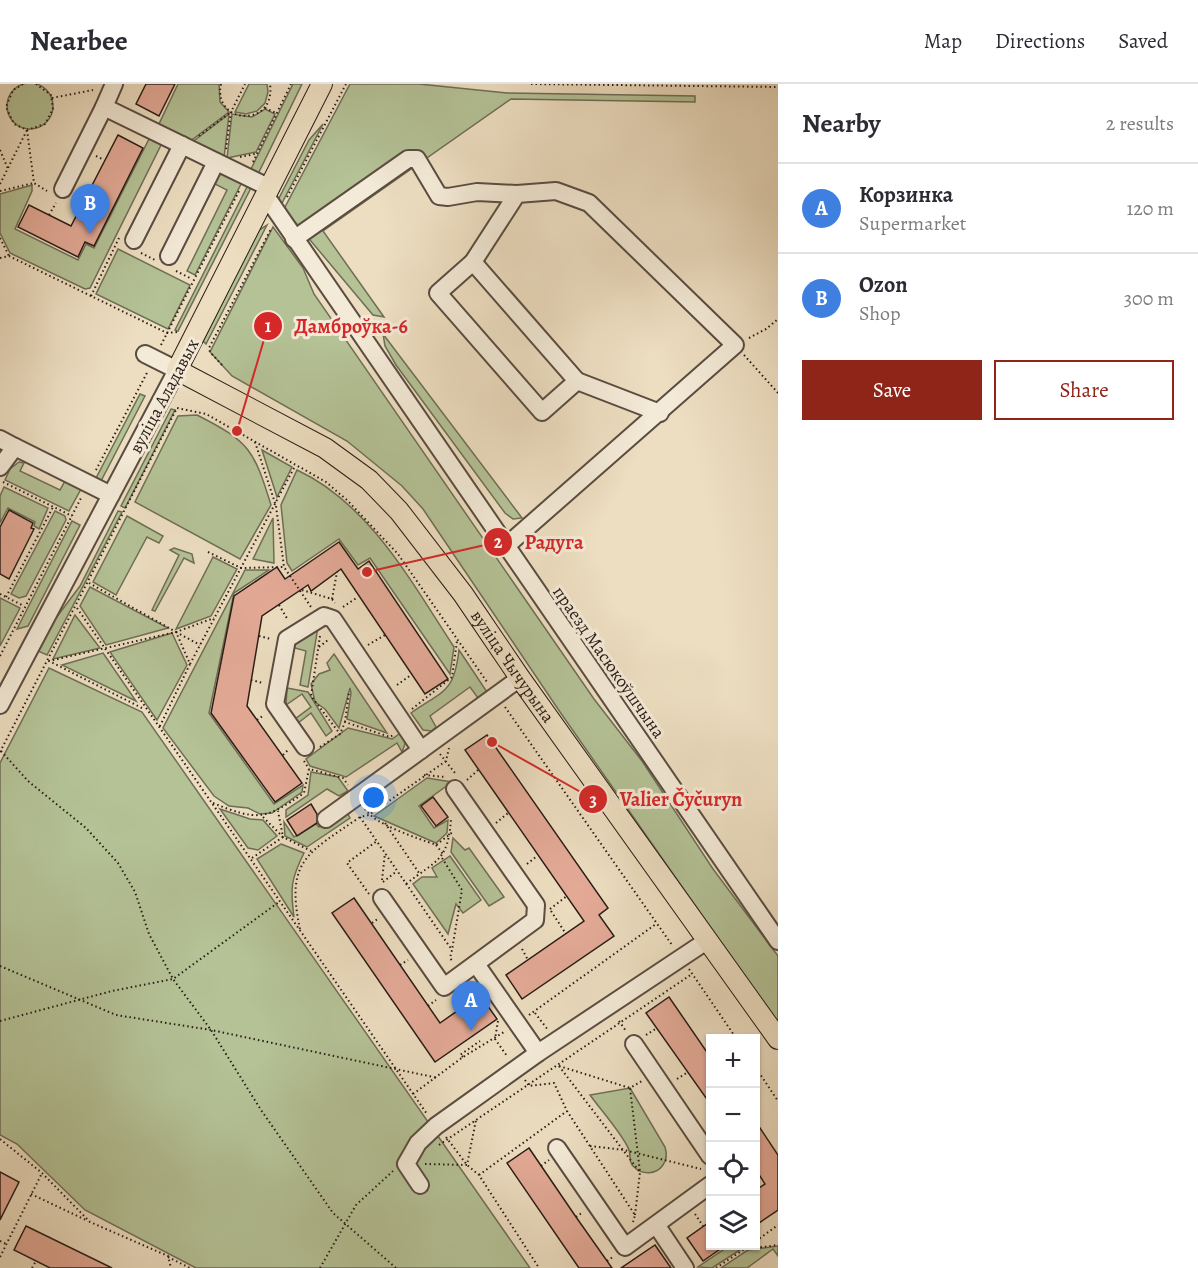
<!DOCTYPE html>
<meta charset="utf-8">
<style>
:root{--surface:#fff;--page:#f2f2f3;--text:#2b2b33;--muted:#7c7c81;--line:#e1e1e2;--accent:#8f2418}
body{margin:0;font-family:Alegreya,serif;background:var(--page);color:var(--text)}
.controls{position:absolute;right:18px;bottom:18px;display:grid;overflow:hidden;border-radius:0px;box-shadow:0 2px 4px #0004}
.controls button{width:54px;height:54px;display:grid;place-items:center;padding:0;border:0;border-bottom:2px solid var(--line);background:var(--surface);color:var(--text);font:30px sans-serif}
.you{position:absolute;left:374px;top:714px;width:21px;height:21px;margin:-15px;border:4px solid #fff;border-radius:50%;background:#1a73e8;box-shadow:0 0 0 9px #1a73e833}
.badge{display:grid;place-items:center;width:39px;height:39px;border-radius:50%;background:var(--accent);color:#fff;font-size:20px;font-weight:700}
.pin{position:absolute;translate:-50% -50px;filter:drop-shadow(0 2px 3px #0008)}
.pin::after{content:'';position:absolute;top:32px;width:21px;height:18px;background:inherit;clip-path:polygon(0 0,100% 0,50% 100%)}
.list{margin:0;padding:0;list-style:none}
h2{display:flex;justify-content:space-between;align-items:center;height:78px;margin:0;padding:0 24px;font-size:26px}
h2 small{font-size:20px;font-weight:400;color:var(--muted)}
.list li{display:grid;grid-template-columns:39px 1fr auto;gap:18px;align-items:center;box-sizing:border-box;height:90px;padding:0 24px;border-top:2px solid var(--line)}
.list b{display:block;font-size:22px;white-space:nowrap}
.list p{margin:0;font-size:20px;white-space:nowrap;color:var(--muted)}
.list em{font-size:20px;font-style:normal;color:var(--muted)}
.actions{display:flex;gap:12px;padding:18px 24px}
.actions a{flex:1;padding:14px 0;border:2px solid var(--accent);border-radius:0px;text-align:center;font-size:21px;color:var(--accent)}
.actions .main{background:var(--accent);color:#fff}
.icon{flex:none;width:33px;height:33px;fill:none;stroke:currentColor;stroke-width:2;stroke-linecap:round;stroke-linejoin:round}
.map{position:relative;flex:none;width:778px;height:1184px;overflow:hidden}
header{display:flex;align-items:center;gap:36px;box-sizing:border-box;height:84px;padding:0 30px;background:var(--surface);border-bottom:2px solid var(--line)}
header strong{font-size:28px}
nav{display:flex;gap:33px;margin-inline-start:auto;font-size:21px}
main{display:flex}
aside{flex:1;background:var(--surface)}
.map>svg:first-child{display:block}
</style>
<header>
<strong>Nearbee</strong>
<nav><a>Map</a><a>Directions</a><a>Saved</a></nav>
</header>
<main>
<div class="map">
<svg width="778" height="1184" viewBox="0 0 778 1184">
<rect width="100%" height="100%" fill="#eddec1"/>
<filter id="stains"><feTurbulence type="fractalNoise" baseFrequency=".00333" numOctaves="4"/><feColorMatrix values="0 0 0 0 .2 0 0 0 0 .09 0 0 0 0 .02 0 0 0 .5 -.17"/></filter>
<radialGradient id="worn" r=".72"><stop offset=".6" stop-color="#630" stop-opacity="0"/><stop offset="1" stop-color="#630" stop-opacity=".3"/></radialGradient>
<!-- green -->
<g fill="#b4c296" stroke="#6e6e56" stroke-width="1.5">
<circle cx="30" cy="22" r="23"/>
<polygon points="178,0 219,0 220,18 229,28 189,58 158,42"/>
<polygon points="249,0 267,0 268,8 265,19 257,27 246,30 235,28"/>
<polygon points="293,0 302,0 258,90 250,87"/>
<polygon points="350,0 419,0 507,9 695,12 695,18 511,15 323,147 384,233 373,231 284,125"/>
<polygon points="265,25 275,30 256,68 227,74 232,30 252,33"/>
<polygon points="229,30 224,74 191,59"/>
<polygon points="323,40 281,121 278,116 309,56"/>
<polygon points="150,53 162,59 90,204 85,205 10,169 0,149 0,110 32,101 32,107 15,145 78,176 86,160 94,164"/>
<polygon points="218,83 243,96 195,191 187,187 227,106 211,98"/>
<polygon points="250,97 254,98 178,247 175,246"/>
<polygon points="267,141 206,260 203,257 259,146"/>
<polygon points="273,143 303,184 314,210 594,615 642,677 713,785 778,872 778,940 560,628 423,425 402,402 347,357 232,292 210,268"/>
<polygon points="118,165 190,201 168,245 96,210"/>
<polygon points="383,250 522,434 513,435 505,429 396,281 385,262"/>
<polygon points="140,310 145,312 100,399 95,396"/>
<polygon points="171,325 175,326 125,424 121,422"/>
<path d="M197 331C250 358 254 366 271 421L240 475 135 418 178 332Z"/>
<polygon points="262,366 292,383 277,413"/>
<polygon points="19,378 24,379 20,387 60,406 65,397 81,405 69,427 5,396 10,385"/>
<path d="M297 386C369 419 412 499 454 563L450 590 370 474 358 481 339 455 292 487 287 479 281 421Z"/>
<polygon points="4,403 48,424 39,445 34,442 35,438 8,424 0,439 0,412"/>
<polygon points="55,427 65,432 66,436 26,512 19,514 11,510"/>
<polygon points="118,427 122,428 47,571 38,567 56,534 80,502"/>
<polygon points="127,432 163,452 159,459 147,453 116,511 93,498"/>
<polygon points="273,434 274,479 253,475"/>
<polygon points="72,437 80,441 28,542 17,545"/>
<polygon points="174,464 192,470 194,479 184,474 155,527 152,526 179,471 170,466"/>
<polygon points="213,473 237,485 211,532 176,545"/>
<polygon points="245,486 269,486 234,509 209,629 274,720 303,701 302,708 272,729 260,730 248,724 229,722 214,712 163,644"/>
<polygon points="90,503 168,544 106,561 80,522"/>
<polygon points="0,514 20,524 0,562"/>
<polygon points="75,531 100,564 53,575"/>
<polygon points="318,543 308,603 300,601 306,567 295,564 295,558"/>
<polygon points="172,549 187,581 157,636 110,568"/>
<path d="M459 566 487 608 478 614 470 603 430 632 436 643 432 647 423 646 411 629C444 606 454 609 459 566Z"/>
<polygon points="103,569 136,617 62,581"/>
<polygon points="334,570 387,649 347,635 351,609 350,604 339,644 325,625 315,618 311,600 319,590 330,586 327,579"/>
<polygon points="49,584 142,628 530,1184 196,1184 85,1126 17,1060 0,1051 0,679"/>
<polygon points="287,604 308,608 332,647 326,652 311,629 298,639 295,635 311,623 302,610 286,621"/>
<polygon points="348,644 392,655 402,648 405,660 402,668 397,659 346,693 310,682 306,675"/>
<polygon points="311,688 338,693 348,707 339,712 327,705 286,733 286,726 308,711"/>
<polygon points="427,694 452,698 419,722 434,744 448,736 447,749 436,759 374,732"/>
<polygon points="220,725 250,735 263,736 277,752 258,766 248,764"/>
<polygon points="345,725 350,734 307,763 285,752 284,738 294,753 315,739 319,743"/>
<polygon points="453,754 465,766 469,764 504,813 489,822 451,768"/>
<path d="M281 760 304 769C291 795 290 804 294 833L257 775Z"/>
<polygon points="450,772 481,816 463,829 456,820 448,850 413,800 422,793 437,793 432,784"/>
<path d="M630 1004 665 1063C667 1069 667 1075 663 1081 656 1091 642 1091 634 1083 628 1078 631 1072 629 1066 624 1052 600 1025 590 1011Z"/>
<polygon points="729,1162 746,1162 712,1184 698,1183"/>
<polygon points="778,1162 778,1172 773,1165 747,1184 721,1184 748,1166"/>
</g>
<!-- building -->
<g fill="#e4aa97" stroke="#291b16" stroke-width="1.5">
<polygon points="146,0 175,0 159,32 136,20"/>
<polygon points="118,51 143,64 94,162 85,158 78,173 18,143 29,121 71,142"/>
<polygon points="9,426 33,439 31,444 34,445 9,495 0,490 0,443"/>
<polygon points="339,458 358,485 369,477 448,595 425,610 341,485 311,507 308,501 262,532 247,622 302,699 275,718 211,629 234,512 277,483 285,495"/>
<polygon points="487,651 608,824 599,831 614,852 522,915 506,891 584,837 465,666"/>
<polygon points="433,713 448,733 436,742 421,722"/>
<polygon points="311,720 317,730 317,739 297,752 287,736"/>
<polygon points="354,814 440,939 480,911 497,935 435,978 332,829"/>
<polygon points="669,913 711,974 711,1021 646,929"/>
<polygon points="756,1038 778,1071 778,1126 756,1141 756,1106 765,1100 756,1086"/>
<polygon points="529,1064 576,1133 612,1184 579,1184 507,1079"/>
<polygon points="0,1088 19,1098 0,1136"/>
<polygon points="711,1137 711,1161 726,1161 703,1177 687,1154"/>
<polygon points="26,1142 112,1184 50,1184 14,1166"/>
<polygon points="655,1161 671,1184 621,1184"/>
</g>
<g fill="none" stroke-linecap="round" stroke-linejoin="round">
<!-- minor casing -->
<g stroke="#5a4c41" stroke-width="20">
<g id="minor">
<polyline points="114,0 104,23 270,104"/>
<polyline points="63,105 104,23"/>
<polyline points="266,112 778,857"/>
<polyline points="294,155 408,75 417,75 439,112 448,113 477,108 517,110"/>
<polyline points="134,156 182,61"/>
<polyline points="169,172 216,78"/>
<polyline points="473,178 517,110 556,107 589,119 735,261 505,463"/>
<polygon points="473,178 577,297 542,328 438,209"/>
<polyline points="577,297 660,329"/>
<polyline points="0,355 15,363"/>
<polyline points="0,383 15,363 111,411"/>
<polyline points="0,621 177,286 145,270"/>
<polyline points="305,663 275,620 287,555 324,532 333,535 421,666 520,594"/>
<polyline points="326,735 421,666"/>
<polyline points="382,814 444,903 535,836 536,821 455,705"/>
<polyline points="476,880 538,969"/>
<polyline points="634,960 710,1072"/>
<polyline points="557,1064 625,1163 710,1101"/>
<polyline points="420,1101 406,1080 418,1059 436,1042 538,969 708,856"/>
<polyline points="657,1142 685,1184"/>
</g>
</g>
<!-- major casing -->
<g stroke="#291b16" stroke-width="22">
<g id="major">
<path id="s1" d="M322 0 177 286 325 364 369 396 399 427 463 510 520 594 778 955"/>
</g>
</g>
<!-- path -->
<g stroke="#291b16" stroke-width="2" stroke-dasharray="1.5 3" stroke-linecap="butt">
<polyline points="23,0 13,6 6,23 14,40 27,46 45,40 53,25 51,11 36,0"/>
<path d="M221 0C212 40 276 45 270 0"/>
<polyline points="531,0 778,3"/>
<polyline points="52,14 93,6"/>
<polyline points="265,24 276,29"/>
<polyline points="27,46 34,99 47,107"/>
<polyline points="199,52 231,28"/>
<polyline points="226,65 231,28 245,0"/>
<polyline points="0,66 8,85"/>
<polyline points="96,72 104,76"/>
<polyline points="240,73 255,70"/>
<polyline points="253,78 291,0"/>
<polyline points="0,100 27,46"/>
<polyline points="0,107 34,99"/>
<polyline points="287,113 346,0"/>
<polyline points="75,114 83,119"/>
<polyline points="49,131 56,119"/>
<polyline points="0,154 9,172"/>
<polyline points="141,169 155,176"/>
<polyline points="0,174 9,172 167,249 177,248"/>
<polyline points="176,187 192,195"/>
<polyline points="91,212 119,154"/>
<polyline points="749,254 766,245 778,235"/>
<polyline points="161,261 240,105"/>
<polyline points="744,271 778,309"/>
<polyline points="222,281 210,268 209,264 271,145"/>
<polyline points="255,358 276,422 284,483 311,523"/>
<polyline points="96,386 148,287"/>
<polyline points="3,398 72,432"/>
<polyline points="208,468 241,484 284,483"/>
<polyline points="89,499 176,548 190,580 159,644"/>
<polyline points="302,506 332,515 335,519"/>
<polyline points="0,510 24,522"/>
<polyline points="6,513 53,423"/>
<polyline points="332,515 337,488"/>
<polyline points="279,521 288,536"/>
<polyline points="343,523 358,513"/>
<polyline points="77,524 427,1030"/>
<polyline points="176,548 200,561"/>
<polyline points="259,552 271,555"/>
<polyline points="320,552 311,612 340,650"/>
<polyline points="368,561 385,551"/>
<polyline points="319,563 328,556"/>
<polyline points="0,572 82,412"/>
<polyline points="190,580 295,382"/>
<polyline points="251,596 263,599"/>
<polyline points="397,601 411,591"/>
<polyline points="505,623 672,861"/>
<polyline points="142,624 49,577 176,548 214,534"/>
<polyline points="412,625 452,593 457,557"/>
<polyline points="257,636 264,631"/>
<polyline points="345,638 349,608"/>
<polyline points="320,663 340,650 345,638 390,653 393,651"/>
<polyline points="1,667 28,697 86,744 118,779 135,808 149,850 173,895 211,946 261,1026 333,1129 396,1184"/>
<polyline points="0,668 177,324 206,330 326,398 348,417 398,470 487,598"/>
<polyline points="440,670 455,689"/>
<polyline points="283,671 289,665"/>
<polyline points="304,677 309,685"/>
<polyline points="424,691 445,693"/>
<polyline points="467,696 478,686"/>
<path d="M213 719C257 737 265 736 304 709L309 685 343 694 348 701"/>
<path d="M365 725C375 741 418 754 436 761L454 747"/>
<polyline points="263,733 283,753 311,767"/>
<polyline points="360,733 452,866 450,874 453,878"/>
<polyline points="385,739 419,789"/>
<polyline points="496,739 508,729"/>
<polyline points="436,761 443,770"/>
<polyline points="252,774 283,753 278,727"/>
<polyline points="442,774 462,806 452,866"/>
<polyline points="527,780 537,772"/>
<polyline points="382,796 385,769"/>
<polyline points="383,798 397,787"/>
<path d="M406 800C436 776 448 778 451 735"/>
<polyline points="369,810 347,779 377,757"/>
<polyline points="550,825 567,812"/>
<polyline points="551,827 566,850"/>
<polyline points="372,839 379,834"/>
<path d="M300 845C285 776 308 769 360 733L369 731 446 677 449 664"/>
<polyline points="522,865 528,876"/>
<polyline points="400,881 408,876"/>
<polyline points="0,882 116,931 211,946 438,994"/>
<polyline points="689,885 736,954"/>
<polyline points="453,915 459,925"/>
<polyline points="428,922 436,916"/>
<polyline points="535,929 548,946"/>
<polyline points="529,931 656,840"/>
<polyline points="0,937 112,907 173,895 279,818"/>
<polyline points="498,937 495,955 507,972"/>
<polyline points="619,937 626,947"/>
<polyline points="646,951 657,944"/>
<polyline points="463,973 460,971 480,957"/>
<polyline points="559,982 639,1087"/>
<polyline points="559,982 630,1004"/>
<polyline points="756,984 778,1017"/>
<polyline points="677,995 688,988"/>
<polyline points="525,996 529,1002 554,999 567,1027 635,1131 633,1138"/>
<polyline points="413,1010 463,973 504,948"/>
<polyline points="446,1053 467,1081 479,1091 539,1184"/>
<polyline points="0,1055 42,1089 90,1138 168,1172 171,1184"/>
<polyline points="439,1061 692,890"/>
<polyline points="590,1062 624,1066 701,1085"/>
<polyline points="425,1080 467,1081 476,1036"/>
<polyline points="541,1082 549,1076"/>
<polyline points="479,1091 567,1027"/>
<polyline points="31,1110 88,1137"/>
<polyline points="695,1130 703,1142"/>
<polyline points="635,1131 640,1088 630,1004 642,997"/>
<polyline points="576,1133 583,1128"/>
<polyline points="0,1157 6,1160"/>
<polyline points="756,1157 778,1141"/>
<polyline points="747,1165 778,1161"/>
<polyline points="0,1173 42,1089"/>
<polyline points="168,1173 190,1184"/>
<polyline points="607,1177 613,1173"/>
<polyline points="32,1184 36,1177"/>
<polyline points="320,1184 356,1121 393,1087"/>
<polyline points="716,1184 749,1162"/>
</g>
<!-- minor -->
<use href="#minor" stroke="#f3ead7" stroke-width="16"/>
<!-- major -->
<use href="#major" stroke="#eddec1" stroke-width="20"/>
</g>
<g text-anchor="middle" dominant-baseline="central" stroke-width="6" stroke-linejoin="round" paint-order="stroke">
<!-- street labels -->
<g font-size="18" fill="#291b16" stroke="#f3ead7">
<text transform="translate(164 312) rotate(-62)">вуліца Аладавых</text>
<text transform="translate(609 578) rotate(55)">праезд Масюкоўшчына</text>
<text stroke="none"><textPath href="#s1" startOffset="778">вуліца Чычурына</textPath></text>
</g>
</g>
<!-- callouts -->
<path fill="none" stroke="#d62828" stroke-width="2" d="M237 347L268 242M367 488L498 458M492 658L593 715"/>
<g fill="#d62828" stroke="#f3ead7" stroke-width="2">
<circle cx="237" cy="347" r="6"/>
<circle cx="367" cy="488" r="6"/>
<circle cx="492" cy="658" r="6"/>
<circle cx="268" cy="242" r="15"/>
<circle cx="498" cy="458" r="15"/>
<circle cx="593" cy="715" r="15"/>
</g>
<g font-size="18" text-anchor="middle" font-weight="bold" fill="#fff">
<text x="268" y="248">1</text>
<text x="498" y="464">2</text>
<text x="593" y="722">3</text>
</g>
<g font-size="20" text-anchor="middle" font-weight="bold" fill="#d62828" stroke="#f3ead7" stroke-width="6" stroke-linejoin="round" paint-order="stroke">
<text x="351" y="249">Дамброўка-6</text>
<text x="554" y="465">Радуга</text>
<text x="681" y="722">Valier Čyčuryn</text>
</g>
<rect width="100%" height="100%" filter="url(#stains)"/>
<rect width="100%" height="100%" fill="url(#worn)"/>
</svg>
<div class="controls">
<button>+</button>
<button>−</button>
<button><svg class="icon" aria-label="locate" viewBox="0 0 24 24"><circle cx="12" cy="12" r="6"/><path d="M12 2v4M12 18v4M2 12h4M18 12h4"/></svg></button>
<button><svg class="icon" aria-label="layers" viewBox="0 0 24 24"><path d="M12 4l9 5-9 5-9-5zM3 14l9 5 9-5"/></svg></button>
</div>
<div class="you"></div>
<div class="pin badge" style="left:471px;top:947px;background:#3f7fe0">A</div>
<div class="pin badge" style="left:90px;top:150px;background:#3f7fe0">B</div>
</div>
<aside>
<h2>Nearby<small>2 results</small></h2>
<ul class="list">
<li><span class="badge" style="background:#3f7fe0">A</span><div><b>Корзинка</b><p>Supermarket</p></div><em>120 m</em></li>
<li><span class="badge" style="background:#3f7fe0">B</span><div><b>Ozon</b><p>Shop</p></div><em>300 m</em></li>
</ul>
<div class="actions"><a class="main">Save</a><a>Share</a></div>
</aside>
</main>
